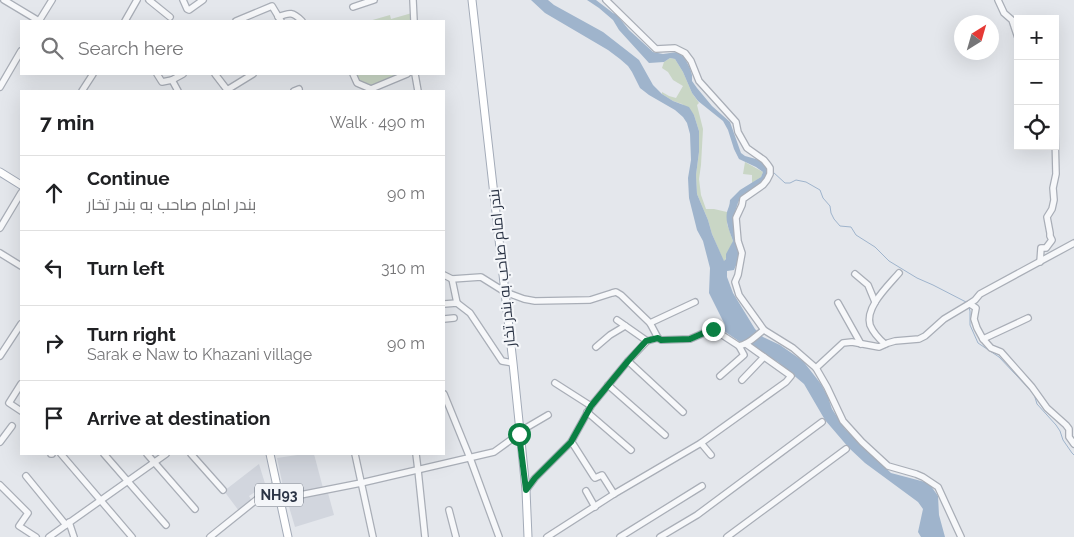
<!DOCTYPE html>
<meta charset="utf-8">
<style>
:root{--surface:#fff;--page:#f6f6f6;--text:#202124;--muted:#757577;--line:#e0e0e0}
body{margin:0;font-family:Raleway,Cairo,sans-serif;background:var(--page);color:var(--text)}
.controls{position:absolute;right:15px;top:15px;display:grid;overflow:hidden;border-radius:0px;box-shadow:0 5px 20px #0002}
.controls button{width:45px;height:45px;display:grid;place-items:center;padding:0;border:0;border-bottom:1px solid var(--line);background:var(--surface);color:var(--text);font:25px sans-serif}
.compass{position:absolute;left:954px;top:15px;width:45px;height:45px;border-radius:50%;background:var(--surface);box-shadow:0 5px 20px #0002;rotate:37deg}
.stop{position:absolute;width:15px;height:15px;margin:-11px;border:4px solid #0b8043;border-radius:50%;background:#fff}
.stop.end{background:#0b8043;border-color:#fff;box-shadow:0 1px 5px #0008}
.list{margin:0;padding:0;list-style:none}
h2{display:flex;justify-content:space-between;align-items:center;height:65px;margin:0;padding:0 20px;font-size:21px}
h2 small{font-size:16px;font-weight:400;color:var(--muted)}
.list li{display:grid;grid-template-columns:32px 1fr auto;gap:15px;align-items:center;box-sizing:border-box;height:75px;padding:0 20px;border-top:1px solid var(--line)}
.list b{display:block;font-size:19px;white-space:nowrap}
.list p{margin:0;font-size:16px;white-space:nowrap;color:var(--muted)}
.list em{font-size:16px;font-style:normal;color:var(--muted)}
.icon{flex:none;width:28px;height:28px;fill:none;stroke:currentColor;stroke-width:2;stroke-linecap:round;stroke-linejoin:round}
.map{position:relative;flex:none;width:1074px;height:537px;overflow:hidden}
.search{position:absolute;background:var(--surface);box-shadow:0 5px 20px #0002;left:20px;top:20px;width:425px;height:55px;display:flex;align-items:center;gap:12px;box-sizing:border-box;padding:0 18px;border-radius:0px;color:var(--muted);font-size:19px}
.panel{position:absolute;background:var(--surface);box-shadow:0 5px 20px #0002;left:20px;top:90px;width:425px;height:365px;border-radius:0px}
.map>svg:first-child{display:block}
</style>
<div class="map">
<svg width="1074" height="537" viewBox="0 0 1074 537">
<rect width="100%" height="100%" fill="#e4e7ec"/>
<!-- built -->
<g fill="#d2d6de">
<polygon points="304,454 314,454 323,488 285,496 277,458"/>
<polygon points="259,464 267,490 259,496 255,492 249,496 252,501 239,511 224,491"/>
<polygon points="328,493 334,515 295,527 287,500"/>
</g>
<!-- green -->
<g fill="#c9d6c5">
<polygon points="412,13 412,21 369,21 390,15 391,19"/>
<path d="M670 58 675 59 683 72 692 93 699 103 697 105 703 129 701 165 699 179 701 195 706 209H714L727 212V224L733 241C732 244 726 259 724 262L712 234 708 220 697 194 696 175 699 152V131L694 115 682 104 673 101 662 94V92L669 96 676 98 683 86 673 80 668 72 662 68 664 62Z"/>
<polygon points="355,74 405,74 371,88 358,82"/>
<polygon points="745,162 763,172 761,177 752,183 752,175 743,174"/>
</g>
<!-- water -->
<path fill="#9fb4cc" d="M531 0H548L554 5 603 32 639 60 653 85 662 94 673 101 689 107 694 115 699 131V152L696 175 697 194 708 220 712 234 724 261 726 259V254L733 241C730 232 725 222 727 212 728 208 730 205 730 200L740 190 761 177 763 172 756 167 739 159 734 149 728 130 723 121 698 101 692 93 683 72 675 59 670 58 664 62 649 63 619 30 613 20 599 8 587 0H596L613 13 617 15 629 30 653 52 663 54 677 52 684 57 690 68 692 75V81L697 88 712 106 730 122 741 153 745 156 763 161 768 168C767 178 763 186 753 190 749 192 746 192 743 195 740 198 738 202 737 206 730 224 735 239 740 256L734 270 727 271V277L733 293 755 329 763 337 780 345 803 361 821 384 828 397 832 409 845 429 891 473 925 482 931 486 938 496 939 515 945 537H921L918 532 923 509 918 502 865 463 849 448 825 420 804 384 778 362 754 350 745 341 740 342 724 331 725 325 709 293 710 268 703 241 697 230 689 198 688 178 691 160 690 134 687 123 683 117 675 110 649 95 640 88 632 72 628 66 620 59 608 50 545 13Z"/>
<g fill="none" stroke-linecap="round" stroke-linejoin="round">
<!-- stream -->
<g stroke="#9fb4cc" stroke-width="1">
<polyline points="771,171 773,172 785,183 790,183 796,180 806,182 820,190 823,198 830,206 831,213 834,219 840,226 851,227 856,235 875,247 889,261 917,278 933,285 966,302"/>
<polyline points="969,308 970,311 970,325 978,343 999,357 1034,394 1037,404 1056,425 1060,431 1063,440 1072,453 1074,455"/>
</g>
<!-- minor casing -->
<g stroke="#a9aeb7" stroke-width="8">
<g id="minor">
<polyline points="4,0 39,21"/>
<polyline points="149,0 170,17"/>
<polyline points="183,0 187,9 189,10 203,0"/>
<polyline points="413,0 414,21"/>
<polyline points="606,0 656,49 675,48 685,53 691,61 699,81 736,122 738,132 747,148 764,160 768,165 770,168 770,174 767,180 763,185 743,199 742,205 736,218 738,241 742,253 738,275 735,282 739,295 764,330"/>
<polyline points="998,0 1004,13 1012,20 1018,38"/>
<polyline points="353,7 374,0"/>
<path d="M278 17C290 12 293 12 302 21"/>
<polyline points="39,21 52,0"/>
<polyline points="125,21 137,0"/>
<polyline points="236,21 272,6 281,21"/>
<polyline points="157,74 162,82 172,80 183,74"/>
<polyline points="215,74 228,91"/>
<polyline points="353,74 357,83 371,89 407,74"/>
<polyline points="415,74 418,91"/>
<polyline points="172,80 178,91"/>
<polyline points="0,87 21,51"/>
<polyline points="227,90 253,74"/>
<polyline points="82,91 93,74"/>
<polyline points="294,91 299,89"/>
<polyline points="0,228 21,193"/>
<polyline points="0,253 21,266"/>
<polyline points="1040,262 1041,248 1046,248 1052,240 1050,236 1050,233 1047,217 1052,209 1054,200 1053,188 1056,174 1055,134"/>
<polyline points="855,274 868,285 875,302"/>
<path d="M444 275 452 279 481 277 505 292 524 299 535 301 590 300 612 293 616 292 621 295 650 323 658 338 661 340 690 339 713 329 739 346C750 344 756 335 764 330L793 348 816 368 843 343 852 342 879 347 888 343 895 341 919 339 925 336 944 319 969 304 975 300 980 294 1074 243"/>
<polyline points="452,279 457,303"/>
<polyline points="838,303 861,344"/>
<polyline points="444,304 457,303 470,313 502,361 513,363"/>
<polyline points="970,304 976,308 974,319 977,328 983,339 991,348 1001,352 1032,387 1047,408 1066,425 1069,429 1069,437 1074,444"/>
<polyline points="444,319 454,318"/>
<polyline points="617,320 647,341"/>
<polyline points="650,323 695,302"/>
<polyline points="983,339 1028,318"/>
<path d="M885 344C879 339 873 332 870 325 865 307 888 286 899 273"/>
<polyline points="596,347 610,335 625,326"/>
<polyline points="0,356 21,324"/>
<polyline points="628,361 683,412"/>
<polyline points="816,368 827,387 843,421 862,442 888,466 916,474 923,477 938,487 961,537"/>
<polyline points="720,376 744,355 739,346"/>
<polyline points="742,380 764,357"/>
<polyline points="555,383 591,406"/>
<polyline points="21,384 9,403 21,411"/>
<polyline points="608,385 665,435"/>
<polyline points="444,394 470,458 499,537"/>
<polyline points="587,412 631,450"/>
<polyline points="519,432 548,415"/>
<polyline points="0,442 12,426"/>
<polyline points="571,442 573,444 594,477 595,478 602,475 614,494"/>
<polyline points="701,443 711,455"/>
<polyline points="51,454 52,454"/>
<polyline points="61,454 132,537"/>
<polyline points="104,454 166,525"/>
<polyline points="147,454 195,509"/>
<polyline points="191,454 223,490"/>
<polyline points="355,454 373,537"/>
<polyline points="416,454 418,470 425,537"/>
<polyline points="26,476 66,525"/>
<polyline points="0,485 28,513 19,526 36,537"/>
<polyline points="526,490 535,478 571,442 591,406 628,361 647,341 658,338"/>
<polyline points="586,491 595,507"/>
<polyline points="280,499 361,483 494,452 519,434"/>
<polyline points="449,510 456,537"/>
<polyline points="69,522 74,537"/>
<polyline points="49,537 166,454"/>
<polyline points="210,537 276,484"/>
<polyline points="547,537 614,494 701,443 786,382 791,376 746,344"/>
<polyline points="620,537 702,486"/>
<polyline points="660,537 697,515 822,422"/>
<polyline points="727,537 846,449"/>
</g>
</g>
<!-- major casing -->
<g stroke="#a3abb8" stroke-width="9">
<g id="major">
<polyline points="472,0 513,363 526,490 528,537"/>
<polyline points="0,172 21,185"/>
<polyline points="270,454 288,537"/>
</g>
</g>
<!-- minor -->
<use href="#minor" stroke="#f7f8fa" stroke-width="5.5"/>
<!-- major -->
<use href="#major" stroke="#fff" stroke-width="7"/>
</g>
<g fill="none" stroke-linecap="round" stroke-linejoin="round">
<!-- route -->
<polyline stroke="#0b8043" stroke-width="6" points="519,434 526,490 535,478 571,442 591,406 628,361 646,341 658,338 661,340 690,339 713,329"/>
</g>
<g text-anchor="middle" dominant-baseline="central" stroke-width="4.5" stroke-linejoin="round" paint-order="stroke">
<!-- shield labels -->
<rect fill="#f4f6f9" stroke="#676e7b" stroke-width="1" x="255" y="483.5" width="48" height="23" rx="4"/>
<g font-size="14" font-weight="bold" fill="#2b3445">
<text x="279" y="495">NH93</text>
</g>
<!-- street labels -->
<g font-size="15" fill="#2b3445" stroke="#f4f6f9">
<text transform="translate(502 268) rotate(-96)">بندر امام صاحب به بندر تخار</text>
</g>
</g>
</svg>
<div class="controls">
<button>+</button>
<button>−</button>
<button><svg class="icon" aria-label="locate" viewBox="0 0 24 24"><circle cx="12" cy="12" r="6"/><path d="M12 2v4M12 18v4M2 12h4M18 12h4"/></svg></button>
</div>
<svg class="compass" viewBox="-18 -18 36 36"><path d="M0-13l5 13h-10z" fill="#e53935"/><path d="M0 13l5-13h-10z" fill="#757577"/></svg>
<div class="stop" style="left:519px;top:434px"></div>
<div class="stop end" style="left:713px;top:329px"></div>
<div class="search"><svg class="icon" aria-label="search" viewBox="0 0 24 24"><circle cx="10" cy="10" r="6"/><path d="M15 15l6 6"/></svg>Search here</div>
<section class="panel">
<h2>7 min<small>Walk · 490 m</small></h2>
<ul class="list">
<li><svg class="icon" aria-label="ahead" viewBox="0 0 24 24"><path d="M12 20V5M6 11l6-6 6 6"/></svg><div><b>Continue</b><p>بندر امام صاحب به بندر تخار</p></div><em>90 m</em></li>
<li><svg class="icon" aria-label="left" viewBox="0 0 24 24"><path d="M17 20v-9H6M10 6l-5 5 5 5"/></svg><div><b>Turn left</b></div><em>310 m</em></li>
<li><svg class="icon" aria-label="right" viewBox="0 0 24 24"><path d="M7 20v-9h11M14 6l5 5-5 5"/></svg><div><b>Turn right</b><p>Sarak e Naw to Khazani village</p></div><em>90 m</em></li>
<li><svg class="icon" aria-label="arrive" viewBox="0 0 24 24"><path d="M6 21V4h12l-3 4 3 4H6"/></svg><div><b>Arrive at destination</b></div></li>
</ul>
</section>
</div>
